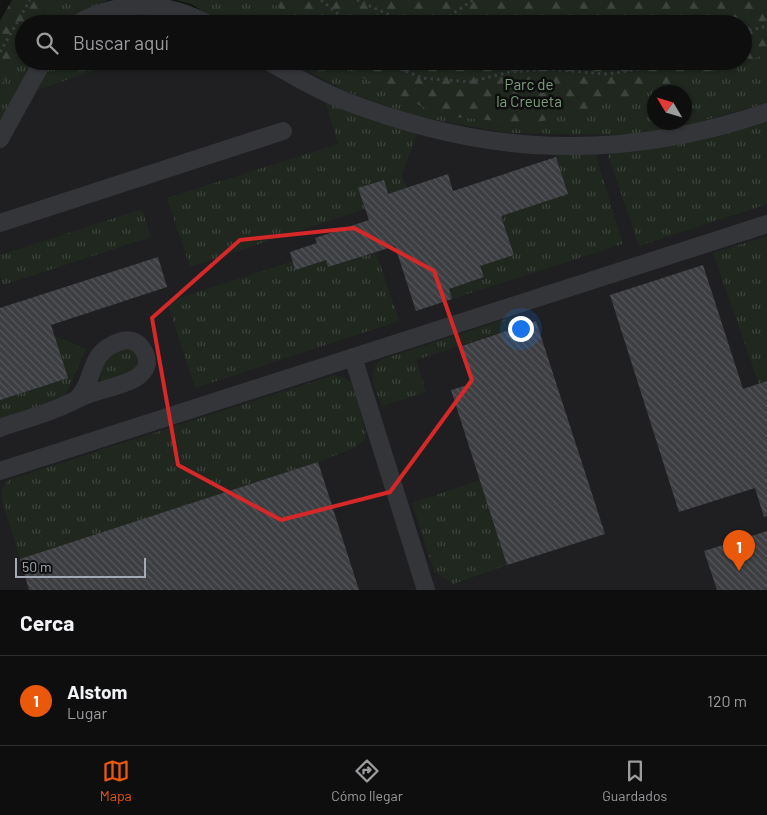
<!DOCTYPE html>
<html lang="es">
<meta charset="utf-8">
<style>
:root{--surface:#0e0e0f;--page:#1c1c1d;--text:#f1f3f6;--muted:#9b9c9e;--line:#2e2e2f;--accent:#ea580c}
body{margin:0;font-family:Barlow,sans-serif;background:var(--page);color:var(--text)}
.compass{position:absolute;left:647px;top:85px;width:45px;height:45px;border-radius:50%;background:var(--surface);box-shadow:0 1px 4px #0004;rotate:308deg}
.scale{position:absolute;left:15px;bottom:12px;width:131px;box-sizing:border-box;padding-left:5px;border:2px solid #a4aab5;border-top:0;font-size:14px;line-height:18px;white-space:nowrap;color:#a4aab5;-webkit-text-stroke:4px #0e0e0f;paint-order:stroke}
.you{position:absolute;left:520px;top:328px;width:18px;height:18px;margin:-12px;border:4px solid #fff;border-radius:50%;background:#1a73e8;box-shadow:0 0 0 8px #1a73e833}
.badge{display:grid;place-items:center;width:32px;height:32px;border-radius:50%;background:var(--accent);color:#fff;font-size:16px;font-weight:700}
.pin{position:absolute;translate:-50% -41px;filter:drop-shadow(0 1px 2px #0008)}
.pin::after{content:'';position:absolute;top:26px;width:18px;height:15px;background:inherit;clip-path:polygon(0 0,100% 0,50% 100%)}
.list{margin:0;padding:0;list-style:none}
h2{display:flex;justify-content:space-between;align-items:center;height:65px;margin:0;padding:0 20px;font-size:21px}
h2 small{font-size:16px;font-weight:400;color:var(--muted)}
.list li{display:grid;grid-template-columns:32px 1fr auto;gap:15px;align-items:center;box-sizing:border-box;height:90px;padding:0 20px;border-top:1px solid var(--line)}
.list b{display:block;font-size:19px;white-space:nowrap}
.list p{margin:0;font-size:16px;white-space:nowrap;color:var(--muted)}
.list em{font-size:16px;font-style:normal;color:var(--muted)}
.icon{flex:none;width:28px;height:28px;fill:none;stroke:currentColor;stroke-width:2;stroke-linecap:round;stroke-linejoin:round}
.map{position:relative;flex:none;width:767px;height:590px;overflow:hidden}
.search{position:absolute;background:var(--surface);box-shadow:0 1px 4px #0004;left:15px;right:15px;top:15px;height:55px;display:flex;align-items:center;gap:12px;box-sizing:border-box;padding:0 18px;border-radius:28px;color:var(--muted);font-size:19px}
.sheet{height:155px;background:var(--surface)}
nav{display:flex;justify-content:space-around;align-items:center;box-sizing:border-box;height:70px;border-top:1px solid var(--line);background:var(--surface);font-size:14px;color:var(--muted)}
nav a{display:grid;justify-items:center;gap:2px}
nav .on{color:var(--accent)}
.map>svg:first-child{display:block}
</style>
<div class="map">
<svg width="767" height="590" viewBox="0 0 767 590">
<defs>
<pattern id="grass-tufts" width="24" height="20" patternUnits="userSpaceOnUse" patternTransform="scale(1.25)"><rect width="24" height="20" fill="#1f271f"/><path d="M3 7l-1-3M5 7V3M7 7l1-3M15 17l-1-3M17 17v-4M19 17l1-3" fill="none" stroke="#3d443d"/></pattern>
<pattern id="forest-firs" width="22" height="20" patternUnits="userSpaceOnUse" patternTransform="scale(1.25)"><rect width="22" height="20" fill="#1f271f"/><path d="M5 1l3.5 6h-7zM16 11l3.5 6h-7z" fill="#3d443d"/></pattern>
<pattern id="building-back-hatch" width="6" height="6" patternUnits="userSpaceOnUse" patternTransform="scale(1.25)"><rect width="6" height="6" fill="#3d3e41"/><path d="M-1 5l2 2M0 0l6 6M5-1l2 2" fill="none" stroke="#56575a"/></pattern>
</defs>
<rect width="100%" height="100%" fill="#131314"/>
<!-- built -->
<path fill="#1f1f21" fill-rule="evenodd" d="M24 47V61H342L359 76 532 124 767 54V590H0V88ZM654 92H684V122H654Z"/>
<!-- grass -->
<g fill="url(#grass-tufts)" fill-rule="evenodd">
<polygon points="50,0 109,0 76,14 63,24 37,24"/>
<polygon points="176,0 270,0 298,24 224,24 191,4"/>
<polygon points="126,13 165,14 189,24 93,24"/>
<polygon points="24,47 24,61 33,61 0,121 0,88"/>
<path d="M767 54V103L677 128 625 135 508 133 415 116 345 91 291 61H342L359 76 743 61ZM654 92H684V122H654Z"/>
<polygon points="52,61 123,61 34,91"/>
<polygon points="325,101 418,132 402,174 407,188 388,194 383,180 359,188 365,209 190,267 167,198 338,144"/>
<polygon points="767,119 767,204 639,246 607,152 668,147 712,137"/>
<polygon points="555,153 595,153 623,244 452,299 449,289 483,278 480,266 514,255 501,216 568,194"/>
<polygon points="142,209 151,237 3,285 0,274 0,255"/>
<polygon points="764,237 767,237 767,381 759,384 713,253"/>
<polygon points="376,252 399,321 195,388 167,302 293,261 326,260 329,267"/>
<path d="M509 318 526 324 416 360 426 392 382 406C376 389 363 371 383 359Z"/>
<polygon points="55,336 86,349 69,388 63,397 58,400 0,420 0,400"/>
<path d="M128 348C133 351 137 355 137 361 138 375 114 377 104 381L101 380 99 375C107 354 105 354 128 348Z"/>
<path d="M334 375C342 376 346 378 352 384L366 432 365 439 356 447 318 462 20 559 1 497V491L8 480Z"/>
<polygon points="480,480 507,565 453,584 434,571 412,503"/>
</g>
<!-- forest -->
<g fill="url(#forest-firs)">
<polygon points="12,0 50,0 37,24 24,24 24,47 0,88 0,21"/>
<polygon points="270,0 767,0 767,54 633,96 532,124 442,116 359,76 342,61 743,61 743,24 298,24"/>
</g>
<!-- building -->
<g fill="url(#building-back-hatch)">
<polygon points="556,157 568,194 501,216 514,255 480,266 484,277 449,289 452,299 416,311 395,246 328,267 326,260 295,270 290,252 317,243 315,238 369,220 358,188 384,180 388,194 448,174 453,191"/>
<polygon points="158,257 167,287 51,325 68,378 0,400 0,308"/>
<polygon points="703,265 743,389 767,381 767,516 764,517 755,488 679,512 610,295"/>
<polygon points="536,321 605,534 507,565 451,390 471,384 459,347"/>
<polygon points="318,462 359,590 29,590 20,559"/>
<polygon points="767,531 767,590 717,590 704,551"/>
</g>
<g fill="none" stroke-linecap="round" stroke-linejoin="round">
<!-- path -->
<g stroke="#3a3c40" stroke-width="3" stroke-dasharray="2.5 4" stroke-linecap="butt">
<polyline points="321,0 337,13 346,24"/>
<polyline points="357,0 398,19 444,20 473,0"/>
<polyline points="743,32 767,26"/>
<polyline points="0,52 30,0"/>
<polyline points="382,61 422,78 470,82 509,72 548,69 606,74 668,65 674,61"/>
</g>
<!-- minor -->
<g stroke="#343539" stroke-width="18">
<path d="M76 24C119 0 164 0 208 24"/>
<path d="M268 61C293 76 318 90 345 101 415 128 492 146 566 146 633 147 704 134 767 112"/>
<polyline points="0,139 43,61"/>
<polyline points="0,223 283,131"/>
<polyline points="353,357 426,590"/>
<path d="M0 428C19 421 39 416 58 408 68 404 78 398 89 394 104 389 122 386 136 378 141 375 146 369 147 363 147 357 144 350 140 346 135 340 127 339 119 342 86 353 97 380 76 400"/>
<polyline points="0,471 767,224"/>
</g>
</g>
<!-- marked area -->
<path fill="none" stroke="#d62828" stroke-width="4" stroke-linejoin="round" d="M354 228 434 271 472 380 390 492 281 520 178 465 152 318 240 240Z"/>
<g text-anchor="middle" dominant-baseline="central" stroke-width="5" stroke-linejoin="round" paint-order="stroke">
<!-- park labels -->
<g font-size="15" fill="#7ba07b" stroke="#0e0e0f">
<text x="529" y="84">Parc de<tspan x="529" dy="17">la Creueta</tspan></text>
</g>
</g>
</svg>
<svg class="compass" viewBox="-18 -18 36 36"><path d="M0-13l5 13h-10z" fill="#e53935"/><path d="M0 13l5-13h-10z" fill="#9b9c9e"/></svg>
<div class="scale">50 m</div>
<div class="you"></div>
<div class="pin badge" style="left:739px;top:571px">1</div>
<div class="search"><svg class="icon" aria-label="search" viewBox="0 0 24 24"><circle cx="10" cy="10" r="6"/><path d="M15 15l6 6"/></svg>Buscar aquí</div>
</div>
<section class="sheet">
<h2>Cerca<small></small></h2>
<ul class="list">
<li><span class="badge">1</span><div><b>Alstom</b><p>Lugar</p></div><em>120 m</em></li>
</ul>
</section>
<nav>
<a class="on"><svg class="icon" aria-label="map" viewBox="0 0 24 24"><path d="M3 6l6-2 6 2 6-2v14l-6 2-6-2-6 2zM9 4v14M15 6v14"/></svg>Mapa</a>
<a><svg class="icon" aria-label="directions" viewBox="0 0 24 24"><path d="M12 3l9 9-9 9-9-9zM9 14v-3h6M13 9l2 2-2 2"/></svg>Cómo llegar</a>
<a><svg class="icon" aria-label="saved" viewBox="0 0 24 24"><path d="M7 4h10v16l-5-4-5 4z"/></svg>Guardados</a>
</nav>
